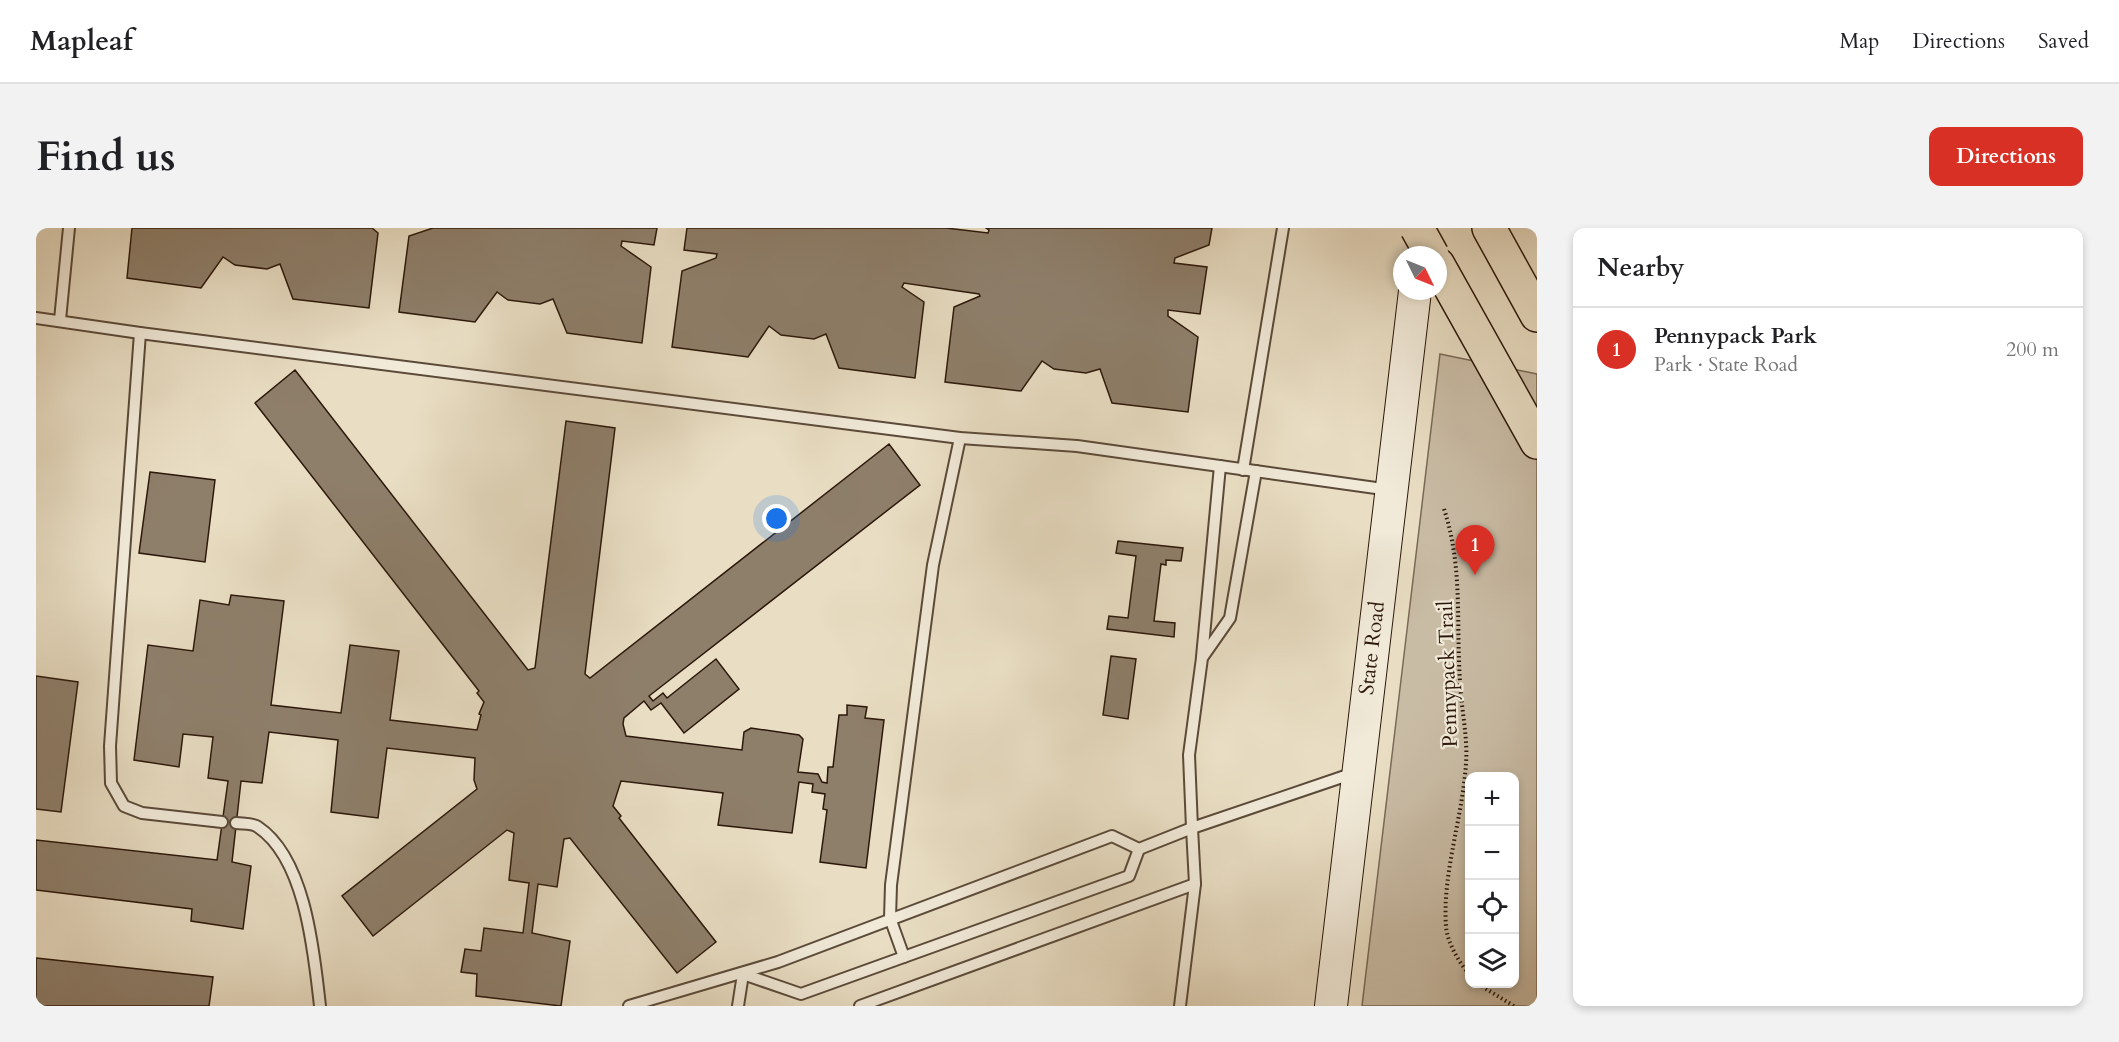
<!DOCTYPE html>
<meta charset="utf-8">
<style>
:root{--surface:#fff;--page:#f2f2f2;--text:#202124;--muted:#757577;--line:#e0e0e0;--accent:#d93025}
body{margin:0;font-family:Cardo,serif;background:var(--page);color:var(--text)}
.controls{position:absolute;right:18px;bottom:18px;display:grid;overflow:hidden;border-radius:12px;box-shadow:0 3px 9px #0003}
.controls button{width:54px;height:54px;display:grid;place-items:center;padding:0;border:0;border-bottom:2px solid var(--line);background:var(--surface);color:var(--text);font:30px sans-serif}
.compass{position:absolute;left:1357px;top:18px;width:54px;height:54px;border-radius:50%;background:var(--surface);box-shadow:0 3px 9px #0003;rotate:133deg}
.you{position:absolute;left:741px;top:291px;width:21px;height:21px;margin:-15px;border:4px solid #fff;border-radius:50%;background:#1a73e8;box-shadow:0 0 0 9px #1a73e833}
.badge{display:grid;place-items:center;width:39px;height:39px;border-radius:50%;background:var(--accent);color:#fff;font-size:20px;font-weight:700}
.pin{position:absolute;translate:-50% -50px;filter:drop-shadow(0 2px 3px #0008)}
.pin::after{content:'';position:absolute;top:32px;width:21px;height:18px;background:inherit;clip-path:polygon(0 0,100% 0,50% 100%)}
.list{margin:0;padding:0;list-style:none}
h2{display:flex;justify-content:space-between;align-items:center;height:78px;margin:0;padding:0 24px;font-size:26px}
h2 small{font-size:20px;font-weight:400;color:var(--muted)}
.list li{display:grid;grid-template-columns:39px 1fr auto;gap:18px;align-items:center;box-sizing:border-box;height:84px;padding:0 24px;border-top:2px solid var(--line)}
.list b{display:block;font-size:22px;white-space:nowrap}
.list p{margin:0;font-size:20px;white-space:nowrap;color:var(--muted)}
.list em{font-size:20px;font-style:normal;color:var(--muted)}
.icon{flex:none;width:33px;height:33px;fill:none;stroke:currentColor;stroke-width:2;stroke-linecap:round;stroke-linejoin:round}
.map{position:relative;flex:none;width:1501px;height:778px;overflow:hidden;border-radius:12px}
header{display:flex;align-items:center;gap:36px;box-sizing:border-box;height:84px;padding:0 30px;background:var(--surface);border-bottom:2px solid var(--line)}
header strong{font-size:28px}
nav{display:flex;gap:33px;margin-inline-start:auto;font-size:21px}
.intro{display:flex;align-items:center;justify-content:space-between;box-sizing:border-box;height:144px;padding:0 36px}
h1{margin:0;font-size:42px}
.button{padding:15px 27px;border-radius:12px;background:var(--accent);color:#fff;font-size:21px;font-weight:700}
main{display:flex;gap:36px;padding:0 36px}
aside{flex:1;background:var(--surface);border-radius:12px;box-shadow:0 3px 9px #0003}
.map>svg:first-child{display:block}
</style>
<header>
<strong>Mapleaf</strong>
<nav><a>Map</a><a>Directions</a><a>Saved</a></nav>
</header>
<div class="intro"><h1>Find us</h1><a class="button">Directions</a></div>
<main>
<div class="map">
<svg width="1501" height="778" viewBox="0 0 1501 778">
<rect width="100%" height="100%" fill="#e9dec4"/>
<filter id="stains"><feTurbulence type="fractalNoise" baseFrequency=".00333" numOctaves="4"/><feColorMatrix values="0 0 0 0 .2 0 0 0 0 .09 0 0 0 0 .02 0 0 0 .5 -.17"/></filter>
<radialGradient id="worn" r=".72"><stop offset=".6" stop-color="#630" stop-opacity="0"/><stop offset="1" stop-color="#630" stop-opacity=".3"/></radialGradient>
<!-- green -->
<path fill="#c9bca5" stroke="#7a6a58" stroke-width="1.5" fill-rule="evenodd" d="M1404 126 1501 146V778H1326ZM1434 548H1478V756H1434Z"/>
<!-- building -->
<g fill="#8e7f6b" stroke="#2c180b" stroke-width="1.5">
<polygon points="96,0 336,0 342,5 333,80 257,71 244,36 231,41 199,37 187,29 165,60 91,50"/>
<polygon points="397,0 621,0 618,17 586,13 585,18 615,39 606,115 531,105 517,71 504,76 472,72 461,64 439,94 363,84 373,8"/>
<polygon points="651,0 910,0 952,5 953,2 950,0 1176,0 1173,17 1139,30 1138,35 1171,39 1164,86 1132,82 1132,88 1162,109 1152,184 1076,175 1064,141 1050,145 1018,141 1006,133 985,163 909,154 918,79 944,68 943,66 868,55 866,59 888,74 879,150 803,140 790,106 778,111 745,107 733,98 712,129 636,119 646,43 680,30 681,26 648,22"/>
<polygon points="259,142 492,442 499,440 530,193 579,200 549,446 554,450 853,216 884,257 613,468 617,473 627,465 631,470 680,431 703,461 648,505 625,475 615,482 608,473 588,490 587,496 590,508 706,522 708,504 715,500 763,507 767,511 762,544 782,546 786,554 791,555 792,539 797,539 803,487 811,487 811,477 831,479 829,490 848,492 830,640 784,634 791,582 787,581 789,566 776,564 777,556 763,554 756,605 682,597 687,565 585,553 577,578 585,588 583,590 680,714 641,745 534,610 528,611 521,659 502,656 496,705 534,713 525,778 440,768 441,746 425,744 429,721 445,723 448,700 487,705 493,655 473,652 478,605 471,602 337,708 306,668 441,561 438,552 439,530 351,520 342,590 295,584 302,512 233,504 226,555 205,553 196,634 215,638 207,701 155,693 156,681 0,662 0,612 181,632 192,553 172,550 177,509 147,506 143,539 98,532 112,417 157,423 164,372 193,377 195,367 248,373 235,477 305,485 314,417 363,423 354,492 441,502 445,487 443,486 448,474 441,465 443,463 219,175"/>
<polygon points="114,244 179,252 169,334 103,325"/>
<polygon points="1082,313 1147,320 1145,333 1130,332 1130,337 1125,336 1118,393 1139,395 1138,409 1071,401 1073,388 1092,390 1100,328 1080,325"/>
<polygon points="1075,428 1100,431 1092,491 1067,487"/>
<polygon points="0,448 42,454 25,584 0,581"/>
<polygon points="0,730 177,749 173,778 0,778"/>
</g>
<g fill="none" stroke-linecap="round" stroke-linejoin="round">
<!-- lane casing -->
<g stroke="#5b4a39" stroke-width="14">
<g id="lane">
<polyline points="0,90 104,105"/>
<polyline points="24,92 33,0"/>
<polyline points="1207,242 1247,0"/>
<polyline points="1220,243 1194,390 1166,430 1153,527 1156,600 1318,545"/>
<polyline points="1166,429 1184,238"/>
<polyline points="186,594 106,585 88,578 75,555 74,518 104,105 924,210 1041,218 1354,262"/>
<path d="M200 595C207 596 217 595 222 599 270 631 278 726 284 778"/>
<polyline points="868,729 854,690 855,657 897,337 924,210"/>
<polyline points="707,746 765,766 1093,648 1103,621"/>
<polyline points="593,778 742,734 1076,608 1103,621 1156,600 1159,656 1144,778"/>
<polyline points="702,778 707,746"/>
<polyline points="824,778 1159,656"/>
</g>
</g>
<!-- secondary casing -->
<g stroke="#2c180b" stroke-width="34">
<polyline id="secondary" points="1295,778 1379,63"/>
</g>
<!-- highway casing -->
<g stroke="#2c180b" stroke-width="36">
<g id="highway">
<polyline points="1453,0 1501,87"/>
<polyline points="1402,37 1501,214"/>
</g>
</g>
<!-- path -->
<g stroke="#2c180b" stroke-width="4" stroke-dasharray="1.5 3" stroke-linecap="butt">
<path d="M1408 281C1427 339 1420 394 1424 453 1425 480 1432 509 1430 535 1427 588 1406 646 1410 698 1411 714 1423 735 1434 747"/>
<polyline points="1442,756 1478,778"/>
</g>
<!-- lane -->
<use href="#lane" stroke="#f1ead9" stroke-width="10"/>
<!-- secondary -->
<use href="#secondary" stroke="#f1ead9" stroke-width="32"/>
<!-- highway -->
<use href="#highway" stroke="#e9dec4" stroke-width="33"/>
<!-- highway-bridge casing -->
<g stroke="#2c180b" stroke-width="36" stroke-linecap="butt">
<polyline id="highway-bridge" points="1381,0 1396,27"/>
</g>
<!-- highway-bridge -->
<use href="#highway-bridge" stroke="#e9dec4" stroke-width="33"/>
</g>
<g text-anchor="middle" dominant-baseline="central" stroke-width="4.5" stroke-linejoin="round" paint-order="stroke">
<!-- street labels -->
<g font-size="21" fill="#2c180b" stroke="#f1ead9">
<text transform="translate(1336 420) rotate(-83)">State Road</text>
<text transform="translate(1412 446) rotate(-92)">Pennypack Trail</text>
</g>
</g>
<rect width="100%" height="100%" filter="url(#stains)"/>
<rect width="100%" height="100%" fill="url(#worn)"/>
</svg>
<div class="controls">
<button>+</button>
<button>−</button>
<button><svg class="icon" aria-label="locate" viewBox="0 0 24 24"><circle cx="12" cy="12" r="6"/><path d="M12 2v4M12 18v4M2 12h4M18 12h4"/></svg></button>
<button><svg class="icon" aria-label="layers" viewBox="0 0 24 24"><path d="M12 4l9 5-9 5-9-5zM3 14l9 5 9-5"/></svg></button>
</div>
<svg class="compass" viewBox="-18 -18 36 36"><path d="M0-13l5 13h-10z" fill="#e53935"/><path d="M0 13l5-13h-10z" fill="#757577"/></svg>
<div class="you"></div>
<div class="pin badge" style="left:1439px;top:347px">1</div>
</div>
<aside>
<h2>Nearby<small></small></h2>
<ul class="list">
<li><span class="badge">1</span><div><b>Pennypack Park</b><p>Park · State Road</p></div><em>200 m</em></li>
</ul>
</aside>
</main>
